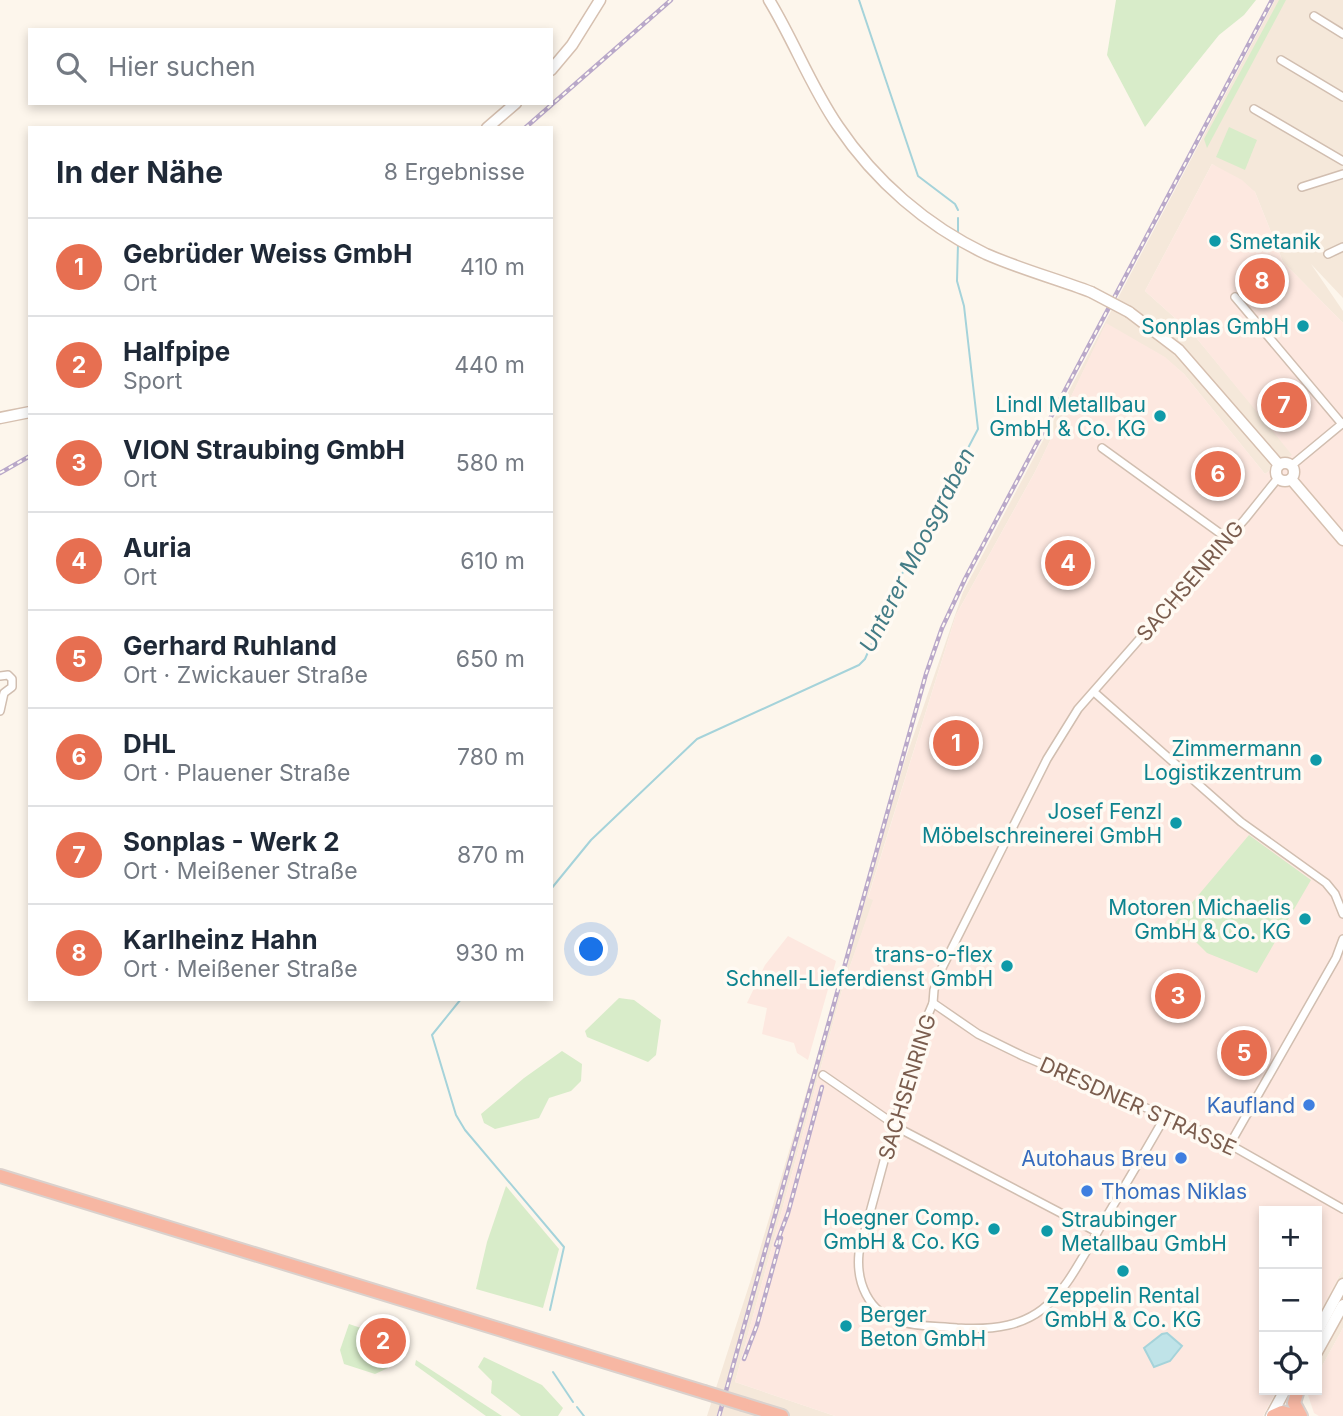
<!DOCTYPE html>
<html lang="de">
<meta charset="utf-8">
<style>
:root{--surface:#fff;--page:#f2f2f3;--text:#1f2937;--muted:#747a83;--line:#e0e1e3;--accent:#e76f51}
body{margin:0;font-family:Inter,sans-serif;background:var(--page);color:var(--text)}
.controls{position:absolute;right:21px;bottom:21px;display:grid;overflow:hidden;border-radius:0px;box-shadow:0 4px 10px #0003}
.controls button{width:63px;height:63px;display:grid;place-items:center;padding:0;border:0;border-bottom:2px solid var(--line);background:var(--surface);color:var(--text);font:35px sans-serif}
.you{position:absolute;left:592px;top:950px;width:24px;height:24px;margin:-18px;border:5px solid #fff;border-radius:50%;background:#1a73e8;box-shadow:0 0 0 10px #1a73e833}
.badge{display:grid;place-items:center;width:46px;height:46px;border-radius:50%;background:var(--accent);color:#fff;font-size:23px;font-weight:700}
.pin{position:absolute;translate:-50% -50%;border:4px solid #fff;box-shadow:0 2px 7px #0006}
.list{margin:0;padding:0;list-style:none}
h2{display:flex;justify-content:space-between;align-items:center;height:91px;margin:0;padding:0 28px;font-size:30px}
h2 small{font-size:23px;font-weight:400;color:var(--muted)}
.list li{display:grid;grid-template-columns:46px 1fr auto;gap:21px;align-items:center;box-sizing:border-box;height:98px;padding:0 28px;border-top:2px solid var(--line)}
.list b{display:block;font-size:26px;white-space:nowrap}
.list p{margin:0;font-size:23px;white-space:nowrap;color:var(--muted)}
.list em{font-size:23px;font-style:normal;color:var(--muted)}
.icon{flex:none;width:38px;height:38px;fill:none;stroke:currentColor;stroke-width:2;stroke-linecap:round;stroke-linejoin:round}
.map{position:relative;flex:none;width:1343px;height:1416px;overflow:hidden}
.search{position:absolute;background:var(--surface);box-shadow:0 4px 10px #0003;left:28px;top:28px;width:525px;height:77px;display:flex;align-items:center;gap:18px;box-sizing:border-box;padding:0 24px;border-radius:0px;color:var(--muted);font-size:26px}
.panel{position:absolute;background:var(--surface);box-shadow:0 4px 10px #0003;left:28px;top:126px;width:525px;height:875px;border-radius:0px}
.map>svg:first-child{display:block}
</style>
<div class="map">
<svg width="1343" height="1416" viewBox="0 0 1343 1416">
<rect width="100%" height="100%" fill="#fdf6ec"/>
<!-- residential -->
<g fill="#f5e8da">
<polygon points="1275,0 1343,0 1343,298 1311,264 1343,311 1343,323 1283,262 1255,192 1212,164 1145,291 1194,335 1293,455 1265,474 1184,374 1164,357 1106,324 1036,470 956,615 868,897 874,899 844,983 735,1382 835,1416 707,1416 752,1276 904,763 963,592"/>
<polygon points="1343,1269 1343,1328 1317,1375 1317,1317"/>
</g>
<!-- commercial -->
<g fill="#fde8e0">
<polygon points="1212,164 1242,180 1255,192 1283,262 1343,323 1343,1269 1317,1317 1317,1211 1264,1211 1264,1390 1277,1390 1263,1416 835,1416 735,1382 844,983 873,900 868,898 956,615 1036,470 1106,323 1165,357 1184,374 1265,474 1292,455 1194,335 1145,291"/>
<polygon points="788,936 836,961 808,1060 797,1053 794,1043 762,1034 767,1008 747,1003 765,965"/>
<polygon points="1343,1328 1343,1416 1319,1416 1314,1413 1308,1395 1310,1390 1317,1390 1317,1375"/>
</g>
<!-- green -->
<g fill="#d8ecc9">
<polygon points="1116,0 1256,0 1244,15 1219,35 1145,127 1107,55"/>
<polygon points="1279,0 1286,0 1207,148 1204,139"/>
<polygon points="1229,127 1257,140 1245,170 1216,157"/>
<polygon points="1249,835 1311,880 1257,973 1207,953 1193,939 1169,930"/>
<polygon points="619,998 634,1000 661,1020 656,1055 648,1062 587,1037 585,1031"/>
<polygon points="562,1051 582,1064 581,1081 571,1091 549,1098 539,1118 495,1129 484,1123 481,1114 524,1078"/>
<polygon points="506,1186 559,1249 543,1308 476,1289 487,1242"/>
<path d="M349 1324 388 1337C393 1350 393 1356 388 1368L375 1374 344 1364 340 1350Z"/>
<polygon points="484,1357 542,1385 563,1408 558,1416 521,1416 491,1393 492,1381 478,1367"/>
<polygon points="416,1360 502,1416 486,1416 415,1365"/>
</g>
<!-- water -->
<polygon fill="#bfe3e8" stroke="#a5d3da" stroke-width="2" points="1167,1333 1182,1346 1170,1361 1154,1367 1144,1348 1162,1334"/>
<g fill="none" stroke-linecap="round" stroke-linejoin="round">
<!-- stream -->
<g stroke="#a5d3da" stroke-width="2">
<polyline points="859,0 918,176 955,204 958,210"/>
<polyline points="958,235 958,218"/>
<polyline points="551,889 591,840 697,739 859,665 865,659 901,576 978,429 964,306 957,281 958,244"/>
<polyline points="461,999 432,1035 456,1115 465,1130 564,1247 550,1310"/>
<polyline points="553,1372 573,1402"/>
<polyline points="577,1407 584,1416"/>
</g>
<!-- street casing -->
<g stroke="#d1beb0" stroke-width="10">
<g id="street">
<polyline points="1314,16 1343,34"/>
<polyline points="1281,60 1343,97"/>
<polyline points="1254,109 1343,161"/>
<polyline points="1302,187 1343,174"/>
<polyline points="1328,254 1343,247"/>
<polyline points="1235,297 1342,424"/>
<polyline points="1102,448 1228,539"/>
<polyline points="1291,466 1343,423"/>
<polyline points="0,676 8,675 12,679 12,687 4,693 0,711"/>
<polyline points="1094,692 1241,822 1326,883 1335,894 1343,914"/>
<polyline points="933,1003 978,1034 1023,1056 1220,1139 1343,1209"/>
<polyline points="823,1075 904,1131 1097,1232"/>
<path d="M1166 1115C1145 1152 1123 1189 1101 1226 1061 1294 1047 1334 957 1328 937 1326 917 1327 898 1321 868 1312 856 1282 859 1253L894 1124 925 1022 933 1003 934 990 940 972 1047 759 1078 709 1245 519 1278 478"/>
<polyline points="1230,1144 1336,958 1343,939"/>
</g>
</g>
<!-- secondary casing -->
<g stroke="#d6c0b0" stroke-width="13">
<g id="secondary">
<path d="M769 0C794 41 811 87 838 126 875 181 927 226 986 254 1020 269 1057 279 1091 292"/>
<polyline points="551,70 572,45 600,0"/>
<polyline points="487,128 516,103"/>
<polyline points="1129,312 1179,350 1279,465"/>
<polyline points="0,418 30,412"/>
<circle cx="1285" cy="472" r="9"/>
<polyline points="1291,479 1343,540"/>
<polyline points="1317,1332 1343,1284"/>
<polyline points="1317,1352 1343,1305"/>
<polyline points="1271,1416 1285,1390"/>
</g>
</g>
<!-- highway casing -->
<g stroke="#dad1cd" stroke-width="16">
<g id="highway">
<polyline points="0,1176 704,1392"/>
<polyline points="1298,1390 1294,1403 1301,1416"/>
<polyline points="743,1404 782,1416"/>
<polyline points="1273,1416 1282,1412 1296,1416"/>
</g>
</g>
<!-- street -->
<use href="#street" stroke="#fff" stroke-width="7"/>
<!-- secondary -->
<use href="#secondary" stroke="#fff" stroke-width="10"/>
<!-- highway -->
<use href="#highway" stroke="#f7b7a3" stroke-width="12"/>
<!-- rail casing -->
<g stroke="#b9a8c9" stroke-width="4.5">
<g id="rail">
<polyline points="525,128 671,0"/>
<polyline points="0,473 30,456"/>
<polyline points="776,1245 788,1213 822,1087"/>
<polyline points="744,1359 757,1325 781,1238"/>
<polyline points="719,1416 926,674 942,628 965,579 1272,0"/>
</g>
</g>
<!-- rail -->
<use href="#rail" stroke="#fffaf3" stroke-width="2" stroke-dasharray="5" stroke-linecap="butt"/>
<!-- secondary-bridge casing -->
<g stroke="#d6c0b0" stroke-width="13" stroke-linecap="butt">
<polyline id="secondary-bridge" points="1091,292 1129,312"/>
</g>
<!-- highway-bridge casing -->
<g stroke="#dad1cd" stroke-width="16" stroke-linecap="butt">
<polyline id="highway-bridge" points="704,1392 743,1404"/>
</g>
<!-- secondary-bridge -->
<use href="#secondary-bridge" stroke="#fff" stroke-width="10"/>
<!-- highway-bridge -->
<use href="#highway-bridge" stroke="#f7b7a3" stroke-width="12"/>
</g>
<!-- markers -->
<g fill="#0f9aa8" stroke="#fffaf3" stroke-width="2.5">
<circle cx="1215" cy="241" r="7"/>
<circle cx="1303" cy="326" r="7"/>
<circle cx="1160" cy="416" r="7"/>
<circle cx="1316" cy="760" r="7"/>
<circle cx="1176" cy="823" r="7"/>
<circle cx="1305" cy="919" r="7"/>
<circle cx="1007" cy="966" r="7"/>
<circle cx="994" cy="1229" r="7"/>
<circle cx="1047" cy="1231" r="7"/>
<circle cx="1123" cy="1271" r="7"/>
<circle cx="846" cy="1326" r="7"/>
</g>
<g fill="#3f7fe0" stroke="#fffaf3" stroke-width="2.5">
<circle cx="1309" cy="1105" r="7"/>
<circle cx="1181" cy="1158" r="7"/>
<circle cx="1087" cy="1191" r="7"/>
</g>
<g text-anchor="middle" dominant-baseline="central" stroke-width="7" stroke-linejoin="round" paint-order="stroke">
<!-- culture labels -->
<g font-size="21" fill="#0d838f" stroke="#fffaf3" text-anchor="end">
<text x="1229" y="241" text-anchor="start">Smetanik</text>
<text x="1289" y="326">Sonplas GmbH</text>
<text x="1146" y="404">Lindl Metallbau<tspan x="1146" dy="24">GmbH &amp; Co. KG</tspan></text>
<text x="1302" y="748">Zimmermann<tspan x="1302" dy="24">Logistikzentrum</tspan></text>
<text x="1162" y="811">Josef Fenzl<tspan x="1162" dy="24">Möbelschreinerei GmbH</tspan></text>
<text x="1291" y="907">Motoren Michaelis<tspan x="1291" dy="24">GmbH &amp; Co. KG</tspan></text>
<text x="993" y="954">trans-o-flex<tspan x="993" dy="24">Schnell-Lieferdienst GmbH</tspan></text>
<text x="980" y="1217">Hoegner Comp.<tspan x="980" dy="24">GmbH &amp; Co. KG</tspan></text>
<text x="1061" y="1219" text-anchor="start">Straubinger<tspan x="1061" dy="24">Metallbau GmbH</tspan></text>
<text x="1123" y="1295" text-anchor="middle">Zeppelin Rental<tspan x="1123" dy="24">GmbH &amp; Co. KG</tspan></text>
<text x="860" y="1314" text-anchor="start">Berger<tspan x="860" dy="24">Beton GmbH</tspan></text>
</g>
<!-- street labels -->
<g font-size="21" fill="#7a5c4d" stroke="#fffaf3">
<text transform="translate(1190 581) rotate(-49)">SACHSENRING</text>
<text transform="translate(907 1087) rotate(-73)">SACHSENRING</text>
<text transform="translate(1138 1106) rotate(24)">DRESDNER STRASSE</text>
</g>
<!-- shop labels -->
<g font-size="21" fill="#366cbe" stroke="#fffaf3" text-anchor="end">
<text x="1295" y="1105">Kaufland</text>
<text x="1167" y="1158">Autohaus Breu</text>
<text x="1101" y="1191" text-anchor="start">Thomas Niklas</text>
</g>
<!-- water labels -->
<g font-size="23" font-style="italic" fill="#437c86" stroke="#fffaf3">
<text transform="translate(917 550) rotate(-63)">Unterer Moosgraben</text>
</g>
</g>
</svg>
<div class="controls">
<button>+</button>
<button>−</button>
<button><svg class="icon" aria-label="locate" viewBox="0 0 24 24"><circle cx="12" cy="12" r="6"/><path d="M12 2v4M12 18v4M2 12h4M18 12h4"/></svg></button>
</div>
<div class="you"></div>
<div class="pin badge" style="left:956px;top:743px">1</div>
<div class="pin badge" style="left:383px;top:1341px">2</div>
<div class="pin badge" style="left:1178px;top:996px">3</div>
<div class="pin badge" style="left:1068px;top:563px">4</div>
<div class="pin badge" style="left:1244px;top:1053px">5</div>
<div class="pin badge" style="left:1218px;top:474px">6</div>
<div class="pin badge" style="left:1284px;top:405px">7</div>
<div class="pin badge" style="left:1262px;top:281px">8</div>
<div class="search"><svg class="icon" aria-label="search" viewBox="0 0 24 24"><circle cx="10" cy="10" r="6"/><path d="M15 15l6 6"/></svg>Hier suchen</div>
<section class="panel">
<h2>In der Nähe<small>8 Ergebnisse</small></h2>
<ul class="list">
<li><span class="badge">1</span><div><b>Gebrüder Weiss GmbH</b><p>Ort</p></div><em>410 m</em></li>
<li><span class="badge">2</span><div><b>Halfpipe</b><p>Sport</p></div><em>440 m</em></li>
<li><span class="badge">3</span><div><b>VION Straubing GmbH</b><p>Ort</p></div><em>580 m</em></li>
<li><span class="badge">4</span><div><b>Auria</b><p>Ort</p></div><em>610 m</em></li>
<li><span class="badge">5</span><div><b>Gerhard Ruhland</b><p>Ort · Zwickauer Straße</p></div><em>650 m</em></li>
<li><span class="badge">6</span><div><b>DHL</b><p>Ort · Plauener Straße</p></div><em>780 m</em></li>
<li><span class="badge">7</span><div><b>Sonplas - Werk 2</b><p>Ort · Meißener Straße</p></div><em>870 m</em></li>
<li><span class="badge">8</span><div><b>Karlheinz Hahn</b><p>Ort · Meißener Straße</p></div><em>930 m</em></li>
</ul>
</section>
</div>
